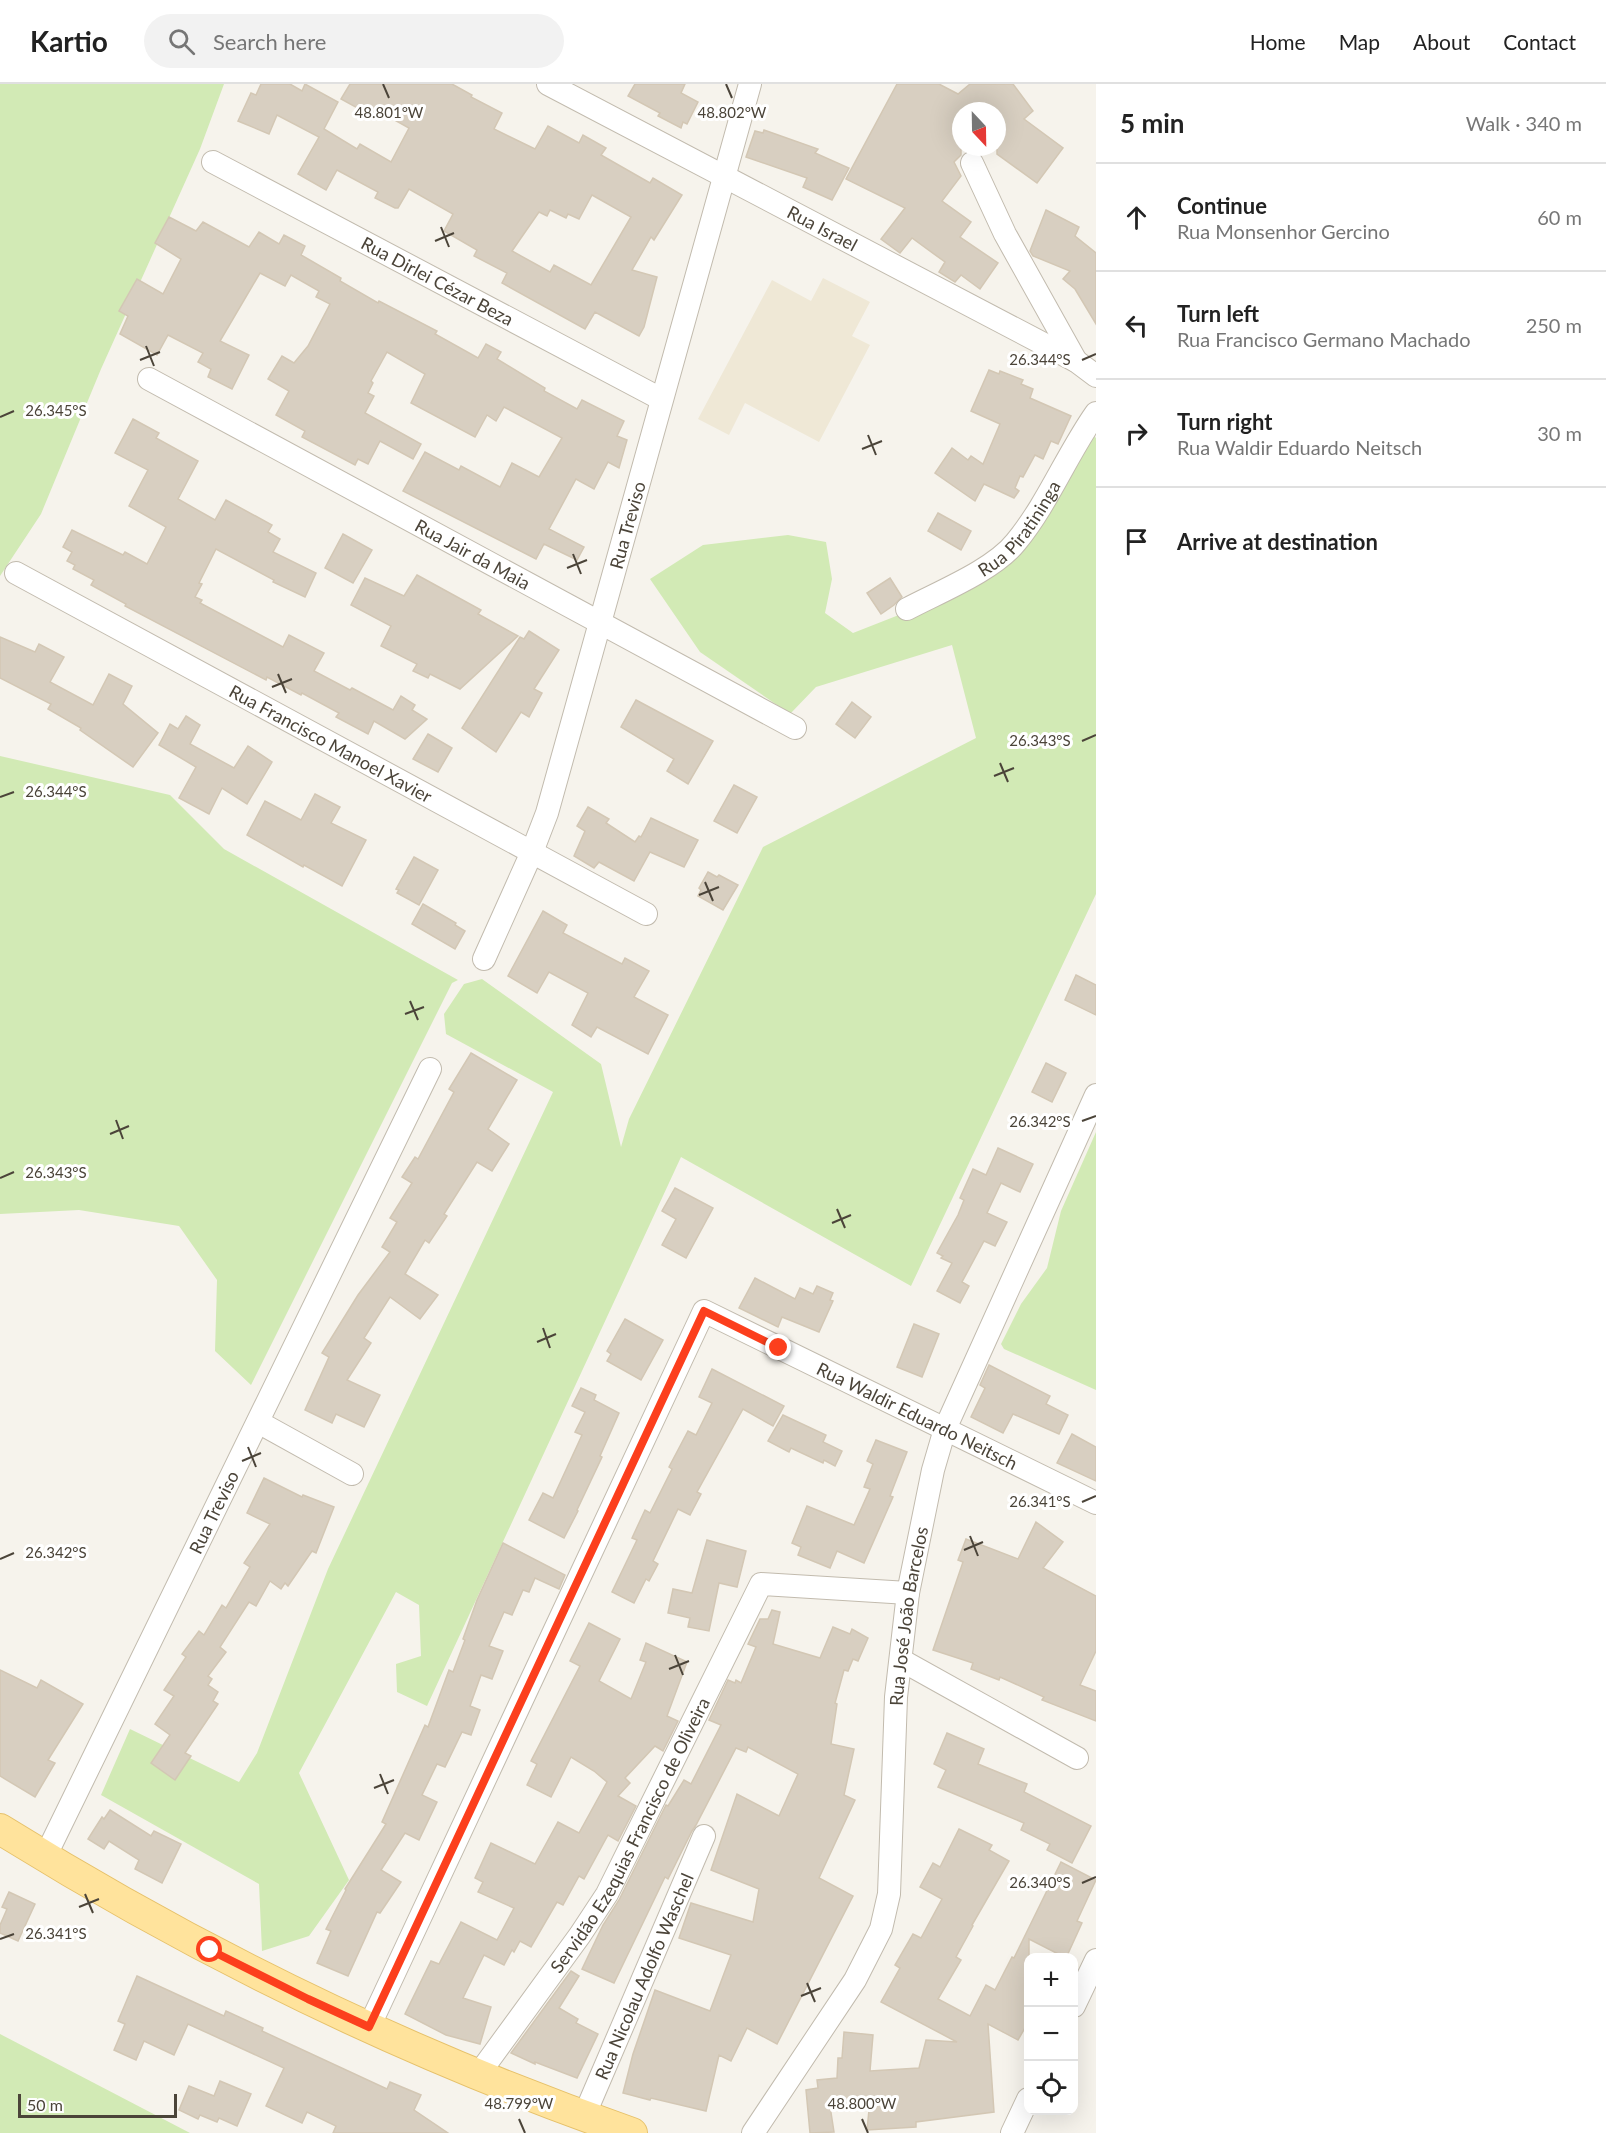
<!DOCTYPE html>
<meta charset="utf-8">
<style>
:root{--surface:#fff;--page:#f2f2f2;--text:#222;--muted:#767676;--line:#e0e0e0}
body{margin:0;font-family:Lato,sans-serif;background:var(--page);color:var(--text)}
.controls{position:absolute;right:18px;bottom:18px;display:grid;overflow:hidden;border-radius:12px;box-shadow:0 6px 24px #0002}
.controls button{width:54px;height:54px;display:grid;place-items:center;padding:0;border:0;border-bottom:2px solid var(--line);background:var(--surface);color:var(--text);font:30px sans-serif}
.compass{position:absolute;left:952px;top:18px;width:54px;height:54px;border-radius:50%;background:var(--surface);box-shadow:0 6px 24px #0002;rotate:158deg}
.scale{position:absolute;left:18px;bottom:15px;width:159px;box-sizing:border-box;padding-left:6px;border:3px solid #4b4439;border-top:0;font-size:16px;line-height:21px;white-space:nowrap;color:#4b4439;-webkit-text-stroke:4px #fff;paint-order:stroke}
.stop{position:absolute;width:18px;height:18px;margin:-14px;border:4px solid #fc3f1d;border-radius:50%;background:#fff}
.stop.end{background:#fc3f1d;border-color:#fff;box-shadow:0 2px 6px #0008}
.list{margin:0;padding:0;list-style:none}
h2{display:flex;justify-content:space-between;align-items:center;height:78px;margin:0;padding:0 24px;font-size:26px}
h2 small{font-size:20px;font-weight:400;color:var(--muted)}
.list li{display:grid;grid-template-columns:39px 1fr auto;gap:18px;align-items:center;box-sizing:border-box;height:108px;padding:0 24px;border-top:2px solid var(--line)}
.list b{display:block;font-size:22px;white-space:nowrap}
.list p{margin:0;font-size:20px;white-space:nowrap;color:var(--muted)}
.list em{font-size:20px;font-style:normal;color:var(--muted)}
.icon{flex:none;width:33px;height:33px;fill:none;stroke:currentColor;stroke-width:2;stroke-linecap:round;stroke-linejoin:round}
.map{position:relative;flex:none;width:1096px;height:2049px;overflow:hidden}
header{display:flex;align-items:center;gap:36px;box-sizing:border-box;height:84px;padding:0 30px;background:var(--surface);border-bottom:2px solid var(--line)}
header strong{font-size:28px}
nav{display:flex;gap:33px;margin-inline-start:auto;font-size:21px}
.search{width:420px;height:54px;background:var(--page);display:flex;align-items:center;gap:15px;box-sizing:border-box;padding:0 21px;border-radius:33px;color:var(--muted);font-size:22px}
main{display:flex}
aside{flex:1;background:var(--surface)}
.map>svg:first-child{display:block}
</style>
<header>
<strong>Kartio</strong>
<div class="search"><svg class="icon" aria-label="search" viewBox="0 0 24 24"><circle cx="10" cy="10" r="6"/><path d="M15 15l6 6"/></svg>Search here</div>
<nav><a>Home</a><a>Map</a><a>About</a><a>Contact</a></nav>
</header>
<main>
<div class="map">
<svg width="1096" height="2049" viewBox="0 0 1096 2049">
<rect width="100%" height="100%" fill="#f6f3ec"/>
<!-- education -->
<polygon fill="#efe8d6" points="823,194 870,218 852,252 870,261 819,358 745,319 729,351 698,335 772,196 811,217"/>
<!-- green -->
<g fill="#d2eab5">
<polygon points="0,0 224,0 200,65 101,285 41,430 0,492"/>
<polygon points="1089,347 1096,354 1096,810 911,1202 681,1073 427,1622 397,1608 396,1580 421,1572 419,1521 396,1508 299,1689 349,1796 309,1852 262,1867 259,1800 101,1711 130,1645 239,1698 257,1669 328,1485 553,1008 446,950 444,930 464,900 482,895 601,980 621,1063 629,1035 763,763 976,654 952,561 816,603 790,630 700,568 650,495 703,461 788,451 826,458 832,495 825,529 853,549 909,527 999,481"/>
<polygon points="0,672 170,711 224,765 458,896 452,899 251,1301 215,1267 217,1196 179,1142 79,1126 0,1130"/>
<polygon points="1096,1048 1096,1306 1004,1265 1001,1260 1021,1220 1047,1184 1061,1127"/>
<polygon points="0,1950 190,2049 0,2049"/>
</g>
<!-- building -->
<g fill="#d8cfc1" stroke="#d3c7b4" stroke-width="1.5" fill-rule="evenodd">
<path d="M261 0H290L302 7 305 0 338 18 324 45 357 65 360 60 391 78 409 44 375 25 372 32 341 15 350 0H452L472 11 471 13 502 29 494 45 535 65 548 42 579 59 583 51 606 64 601 71 650 99 653 94 682 111 654 156 651 153 632 186 657 193 644 243 639 252 595 228 585 245 502 199 507 189 474 172 477 166 444 147 453 130 409 105 398 124H395L375 114 378 108 337 86 326 106 298 90 319 53 277 31 269 50 238 37 251 9 256 11ZM592 111 631 133 591 201 554 181 550 188 512 167 539 128 547 132 550 126 566 134 568 130 579 135Z"/>
<polygon points="635,0 685,0 681,9 698,18 687,40 683,38 681,44 658,32 660,29 628,12"/>
<polygon points="897,0 939,0 958,10 970,0 1013,0 1033,27 1024,35 1063,64 1037,99 997,70 997,27 961,27 961,71 954,78 961,92 942,117 971,138 960,153 998,179 980,205 961,191 955,198 939,188 945,178 912,154 900,169 881,155 905,124 846,95"/>
<polygon points="764,46 818,65 815,69 849,84 832,116 803,103 807,94 746,73 755,47 763,49"/>
<polygon points="1046,126 1079,143 1075,152 1096,169 1096,240 1075,205 1063,195 1070,187 1033,172 1030,167"/>
<polygon points="169,133 196,147 203,138 249,163 259,148 279,160 284,151 305,162 301,171 341,194 340,197 378,219 379,217 437,247 435,250 478,274 486,260 501,268 497,275 545,304 544,307 577,325 582,316 624,337 617,352 627,356 619,384 608,378 594,405 576,395 549,445 584,463 577,476 544,460 536,475 403,407 425,368 459,386 461,382 500,403 512,379 539,393 562,354 504,323 496,337 487,331 475,353 411,319 425,290 387,268 371,297 373,299 368,309 374,312 365,329 421,360 413,375 380,357 368,380 358,375 355,381 302,353 305,347 276,331 289,307 268,295 282,272 294,279 308,262 330,220 316,213 319,207 291,191 285,202 260,189 220,257 249,271 232,305 208,293 211,285 198,278 203,269 168,251 157,271 120,250 128,232 119,227 137,195 163,210 181,175 155,159"/>
<polygon points="989,286 999,290 1000,287 1023,296 1021,300 1033,305 1030,314 1071,332 1058,360 1051,357 1043,375 1035,371 1023,393 1020,392 1015,404 1019,407 1014,414 984,400 975,417 935,389 952,364 968,376 971,372 983,380 1000,340 971,327"/>
<polygon points="133,335 159,349 156,354 198,377 178,415 215,436 226,416 272,441 268,448 280,455 273,468 316,489 305,513 273,498 274,496 216,465 199,499 202,500 195,513 202,516 200,519 283,563 289,551 324,569 314,587 350,606 352,604 393,626 401,612 415,621 412,626 427,635 405,655 374,637 368,650 336,633 339,629 302,609 301,611 267,593 266,596 125,522 126,520 91,501 94,496 73,485 75,481 67,477 72,468 63,463 72,446 123,471 125,468 147,480 166,443 129,422 148,386 115,369"/>
<polygon points="938,429 971,447 961,466 928,447"/>
<polygon points="343,450 372,466 353,499 325,484"/>
<polygon points="417,491 481,526 478,530 518,552 460,605 430,590 428,594 413,587 417,580 381,562 391,542 351,521 365,494 404,512"/>
<polygon points="890,494 902,513 894,521 881,530 867,509"/>
<polygon points="529,547 559,566 534,605 542,609 529,633 521,628 496,668 462,644 520,553 524,555"/>
<polygon points="0,553 35,568 39,560 64,573 50,598 93,621 109,590 132,602 123,620 158,649 133,683 80,646 81,644 48,625 51,620 0,594"/>
<polygon points="636,616 713,657 688,700 667,687 674,675 621,643"/>
<polygon points="852,618 871,633 855,654 836,640"/>
<polygon points="186,632 200,641 190,660 234,684 248,662 272,678 247,720 222,704 209,730 179,714 196,683 159,661 170,640 178,645"/>
<polygon points="428,650 452,664 438,688 413,675"/>
<polygon points="734,701 757,713 737,749 714,737"/>
<polygon points="315,710 340,723 331,739 366,756 342,802 304,781 303,783 247,751 265,717 301,736"/>
<polygon points="588,723 609,735 606,739 635,758 639,752 641,753 651,734 698,756 684,783 650,768 634,797 599,778 594,784 574,772 585,747 577,742"/>
<polygon points="414,773 438,786 419,821 397,809 399,806 396,805"/>
<polygon points="708,788 717,793 719,791 738,801 723,826 698,812 701,806 699,804"/>
<polygon points="423,820 456,839 455,841 465,847 455,865 412,840"/>
<polygon points="543,827 567,841 563,849 622,880 625,874 649,887 634,913 668,931 648,970 597,943 591,953 572,941 588,909 549,888 537,909 508,892"/>
<polygon points="1076,891 1096,901 1096,931 1065,916"/>
<polygon points="471,969 517,996 488,1045 509,1060 492,1087 477,1078 444,1130 447,1132 429,1159 425,1156 405,1190 438,1211 420,1235 390,1213 364,1254 371,1259 347,1296 380,1311 364,1343 336,1330 332,1339 305,1326 329,1273 322,1269 358,1211 390,1168 382,1163 397,1138 390,1134 412,1099 402,1093 415,1073 418,1075 454,1008 449,1005"/>
<polygon points="1046,979 1066,989 1052,1018 1032,1008"/>
<polygon points="998,1064 1033,1080 1020,1108 1001,1099 987,1129 1007,1138 995,1162 984,1157 962,1198 969,1202 960,1219 937,1207 952,1179 941,1174 943,1172 937,1169 958,1131 964,1116 960,1114 973,1085 986,1091"/>
<polygon points="675,1104 713,1124 686,1174 662,1161 676,1135 662,1127"/>
<polygon points="755,1194 795,1215 800,1204 813,1210 817,1202 833,1209 830,1216 833,1217 819,1248 782,1233 778,1243 739,1224"/>
<polygon points="625,1235 663,1256 641,1296 607,1277 611,1270 607,1267"/>
<polygon points="914,1240 939,1250 922,1293 897,1283"/>
<polygon points="989,1281 1050,1312 1046,1320 1068,1331 1059,1350 1013,1330 1003,1349 971,1333 985,1304 980,1301"/>
<polygon points="712,1285 784,1322 773,1342 743,1325 697,1408 701,1410 690,1431 678,1425 653,1477 658,1480 649,1497 646,1495 634,1519 612,1508 637,1456 632,1454 645,1426 650,1429 672,1385 669,1383 688,1347 696,1351 712,1319 699,1313"/>
<polygon points="581,1304 596,1311 594,1316 619,1329 600,1372 602,1373 577,1426 578,1427 564,1454 529,1436 543,1409 553,1414 582,1351 575,1348 585,1328 572,1322"/>
<polygon points="783,1331 826,1351 823,1358 842,1367 835,1382 824,1376 823,1379 791,1364 789,1368 768,1357"/>
<polygon points="1072,1350 1096,1363 1096,1397 1057,1379"/>
<polygon points="876,1356 907,1368 890,1412 893,1413 864,1479 837,1467 830,1484 798,1471 801,1463 792,1459 807,1422 854,1441 870,1405 864,1403 873,1380 867,1377"/>
<polygon points="264,1394 302,1413 303,1411 334,1423 316,1469 312,1467 288,1502 285,1499 281,1505 270,1497 256,1522 249,1518 220,1563 226,1568 208,1592 212,1595 208,1601 218,1608 213,1617 218,1620 185,1669 191,1672 175,1696 151,1679 170,1651 155,1640 174,1612 164,1606 186,1573 182,1570 199,1547 204,1551 222,1521 226,1524 250,1483 244,1479 270,1440 247,1429"/>
<polygon points="1036,1438 1063,1458 1043,1484 1096,1512 1096,1567 1080,1601 1096,1607 1096,1637 1042,1616 1044,1613 1000,1593 999,1596 971,1585 973,1579 933,1566 963,1478 958,1476 966,1455 1018,1475"/>
<polygon points="707,1456 746,1467 737,1503 719,1499 709,1547 688,1543 690,1534 668,1529 673,1505 692,1509"/>
<polygon points="503,1459 565,1491 559,1505 535,1494 529,1508 523,1506 512,1531 504,1528 489,1562 503,1567 492,1595 481,1591 470,1622 480,1626 471,1651 462,1648 445,1683 437,1680 422,1711 437,1718 419,1756 405,1749 381,1786 401,1798 380,1829 377,1828 348,1892 317,1879 331,1847 326,1845 346,1806 345,1805 386,1740 382,1738 425,1641 428,1643 449,1586 453,1588 465,1556 463,1555 477,1516"/>
<polygon points="772,1526 780,1528 773,1560 820,1574 833,1543 850,1550 852,1545 868,1554 858,1577 853,1575 848,1587 844,1586 835,1619 837,1620 831,1660 854,1665 844,1711 855,1716 819,1794 853,1812 777,1960 747,1944 731,1977 719,1971 706,2027 651,2014 650,2016 623,2009 633,1970 655,1906 710,1927 731,1871 679,1854 691,1819 753,1838 759,1805 711,1786 737,1710 779,1732 798,1690 748,1663 746,1668 736,1664 696,1741 692,1747 668,1795 665,1793 614,1899 582,1885 603,1841 619,1816 666,1721 668,1722 684,1696 691,1700 721,1641 709,1636 728,1596 735,1599 736,1596 741,1599 756,1563 748,1560 760,1535 768,1535"/>
<polygon points="589,1539 620,1555 599,1597 631,1615 646,1578 640,1576 646,1559 687,1578 667,1632 678,1637 663,1667 655,1662 625,1694 630,1699 618,1712 636,1722 618,1757 608,1751 584,1795 579,1792 563,1821 557,1818 531,1863 520,1857 514,1868 512,1866 504,1881 484,1871 463,1914 491,1923 480,1960 446,1951 405,1930 431,1877 439,1880 461,1838 497,1856 514,1824 478,1808 483,1798 475,1794 491,1759 535,1780 558,1738 579,1749 607,1698 594,1687 571,1673 551,1713 527,1701 537,1680 531,1677 580,1582 570,1577"/>
<polygon points="0,1586 37,1604 41,1596 83,1620 48,1676 55,1679 35,1713 0,1692"/>
<polygon points="947,1649 984,1665 978,1680 1027,1700 1024,1708 1091,1742 1072,1779 1047,1766 1050,1760 1021,1746 1024,1739 938,1703 946,1686 934,1680"/>
<polygon points="110,1726 151,1752 154,1747 181,1760 162,1799 135,1785 139,1776 109,1757 104,1765 88,1755 102,1733 104,1735"/>
<polygon points="959,1745 992,1761 989,1766 1009,1777 972,1841 973,1842 956,1873 961,1876 938,1915 970,1932 986,1901 995,1906 1012,1873 1014,1874 1061,1778 1096,1796 1077,1837 1082,1839 1066,1874 1029,1855 1029,1937 1018,1956 988,1940 994,2028 916,2038 916,2043 867,2046 870,2016 830,2022 834,2048 810,2049 806,2006 818,2004 817,1996 837,1994 838,1974 842,1974 844,1948 873,1951 870,1987 919,1984 926,1956 957,1958 881,1918 900,1884 895,1881 913,1850 921,1854 942,1815 920,1803 933,1779 940,1783"/>
<polygon points="9,1808 35,1820 18,1857 0,1849 0,1841 7,1825 2,1823"/>
<polygon points="571,1887 579,1892 559,1924 578,1935 576,1939 598,1950 577,1994 535,1978 535,1980 511,1969"/>
<polygon points="137,1892 224,1932 226,1927 263,1944 262,1947 387,2005 390,1998 421,2011 414,2026 448,2049 333,2049 336,2042 307,2028 302,2039 266,2022 284,1984 188,1940 174,1971 144,1957 136,1976 114,1966 125,1940 118,1937"/>
<polygon points="220,1997 251,2010 237,2042 219,2034 217,2038 200,2031 198,2035 179,2026 189,2002 214,2012"/>
</g>
<g fill="none" stroke-linecap="round" stroke-linejoin="round">
<!-- minor casing -->
<g stroke="#c2bbae" stroke-width="24">
<g id="minor">
<path id="s1" d="M548 0 1076 277 1096 292"/>
<path id="s2" d="M213 78 661 315"/>
<polyline points="972,79 1005,150 1076,277"/>
<path id="s3" d="M149 295 795 644"/>
<path id="s4" d="M16 489 646 830"/>
<path id="s5" d="M907 525C939 508 994 486 1016 458 1048 419 1067 370 1096 329"/>
<path id="s6" d="M484 875 532 768 547 729 750 0"/>
<polyline points="258,1338 352,1390"/>
<polyline points="901,1576 1077,1674"/>
<path id="s7" d="M45 1773 430 985"/>
<polyline points="1074,1922 1096,1876"/>
<path id="s8" d="M369 1943 704 1227 1096 1419"/>
<path id="s9" d="M478 1991 580 1851 607 1810 761 1500 908 1509"/>
<path id="s10" d="M584 2032 704 1752"/>
<path id="s11" d="M753 2049 855 1896 881 1845 889 1810 896 1613 908 1509 933 1386 945 1345 1096 1011"/>
<polyline points="1012,2049 1028,2015"/>
</g>
</g>
<!-- major casing -->
<g stroke="#e6c16a" stroke-width="32">
<path id="major" d="M0 1745C199 1869 411 1972 632 2049"/>
</g>
<!-- minor -->
<use href="#minor" stroke="#fff" stroke-width="22"/>
<!-- major -->
<use href="#major" stroke="#ffe39c" stroke-width="30"/>
</g>
<g fill="none" stroke-linecap="round" stroke-linejoin="round">
<!-- route -->
<polyline stroke="#fc3f1d" stroke-width="8" points="210,1866 308,1915 369,1943 704,1227 779,1264"/>
</g>
<!-- ticks -->
<path fill="none" stroke="#4b4439" stroke-width="2" d="M383 0 389 14M726 0 732 14M441 143 449 163M435 157 454 149M146 262 154 282M140 276 160 268M1082 276 1096 270M0 333 14 327M868 351 876 371M862 365 882 357M573 470 581 490M567 484 587 476M278 590 286 609M272 603 292 595M1082 657 1096 651M1000 679 1008 698M994 692 1014 684M0 713 14 708M705 798 713 817M699 811 719 803M410 917 418 936M405 930 424 923M116 1036 123 1055M1082 1037 1096 1032M110 1050 129 1042M0 1094 14 1088M837 1125 845 1144M832 1139 851 1131M543 1244 550 1264M537 1258 556 1250M248 1363 256 1383M242 1377 261 1369M1082 1418 1096 1412M970 1452 978 1472M964 1466 983 1458M0 1475 14 1469M675 1571 683 1591M669 1585 689 1577M380 1690 388 1710M374 1704 394 1696M1082 1799 1096 1793M85 1810 93 1829M79 1823 99 1815M0 1855 14 1850M807 1899 815 1918M801 1912 821 1904M519 2035 525 2049M862 2035 868 2049"/>
<g text-anchor="middle" dominant-baseline="central" stroke-width="6" stroke-linejoin="round" paint-order="stroke">
<!-- street labels -->
<g font-size="18" fill="#4b4439" stroke="#fff">
<text stroke="none"><textPath href="#s1" startOffset="310">Rua Israel</textPath></text>
<text stroke="none"><textPath href="#s2" startOffset="254">Rua Dirlei Cézar Beza</textPath></text>
<text stroke="none"><textPath href="#s6" startOffset="458">Rua Treviso</textPath></text>
<text stroke="none"><textPath href="#s5" startOffset="141">Rua Piratininga</textPath></text>
<text stroke="none"><textPath href="#s3" startOffset="368">Rua Jair da Maia</textPath></text>
<text stroke="none"><textPath href="#s4" startOffset="358">Rua Francisco Manoel Xavier</textPath></text>
<text stroke="none"><textPath href="#s8" startOffset="1028">Rua Waldir Eduardo Neitsch</textPath></text>
<text stroke="none"><textPath href="#s7" startOffset="384">Rua Treviso</textPath></text>
<text stroke="none"><textPath href="#s11" startOffset="556">Rua José João Barcelos</textPath></text>
<text stroke="none"><textPath href="#s9" startOffset="285">Servidão Ezequias Francisco de Oliveira</textPath></text>
<text stroke="none"><textPath href="#s10" startOffset="152">Rua Nicolau Adolfo Waschel</textPath></text>
</g>
</g>
<g font-size="15" text-anchor="middle" fill="#4b4439" stroke="#fff" stroke-width="6" stroke-linejoin="round" paint-order="stroke">
<text x="389" y="34">48.801°W</text>
<text x="732" y="34">48.802°W</text>
<text x="1040" y="281">26.344°S</text>
<text x="56" y="332">26.345°S</text>
<text x="1040" y="662">26.343°S</text>
<text x="56" y="713">26.344°S</text>
<text x="1040" y="1043">26.342°S</text>
<text x="56" y="1094">26.343°S</text>
<text x="1040" y="1423">26.341°S</text>
<text x="56" y="1474">26.342°S</text>
<text x="1040" y="1804">26.340°S</text>
<text x="56" y="1855">26.341°S</text>
<text x="519" y="2025">48.799°W</text>
<text x="862" y="2025">48.800°W</text>
</g>
</svg>
<div class="controls">
<button>+</button>
<button>−</button>
<button><svg class="icon" aria-label="locate" viewBox="0 0 24 24"><circle cx="12" cy="12" r="6"/><path d="M12 2v4M12 18v4M2 12h4M18 12h4"/></svg></button>
</div>
<svg class="compass" viewBox="-18 -18 36 36"><path d="M0-13l5 13h-10z" fill="#e53935"/><path d="M0 13l5-13h-10z" fill="#767676"/></svg>
<div class="scale">50 m</div>
<div class="stop" style="left:210px;top:1866px"></div>
<div class="stop end" style="left:779px;top:1264px"></div>
</div>
<aside>
<h2>5 min<small>Walk · 340 m</small></h2>
<ul class="list">
<li><svg class="icon" aria-label="ahead" viewBox="0 0 24 24"><path d="M12 20V5M6 11l6-6 6 6"/></svg><div><b>Continue</b><p>Rua Monsenhor Gercino</p></div><em>60 m</em></li>
<li><svg class="icon" aria-label="left" viewBox="0 0 24 24"><path d="M17 20v-9H6M10 6l-5 5 5 5"/></svg><div><b>Turn left</b><p>Rua Francisco Germano Machado</p></div><em>250 m</em></li>
<li><svg class="icon" aria-label="right" viewBox="0 0 24 24"><path d="M7 20v-9h11M14 6l5 5-5 5"/></svg><div><b>Turn right</b><p>Rua Waldir Eduardo Neitsch</p></div><em>30 m</em></li>
<li><svg class="icon" aria-label="arrive" viewBox="0 0 24 24"><path d="M6 21V4h12l-3 4 3 4H6"/></svg><div><b>Arrive at destination</b></div></li>
</ul>
</aside>
</main>
